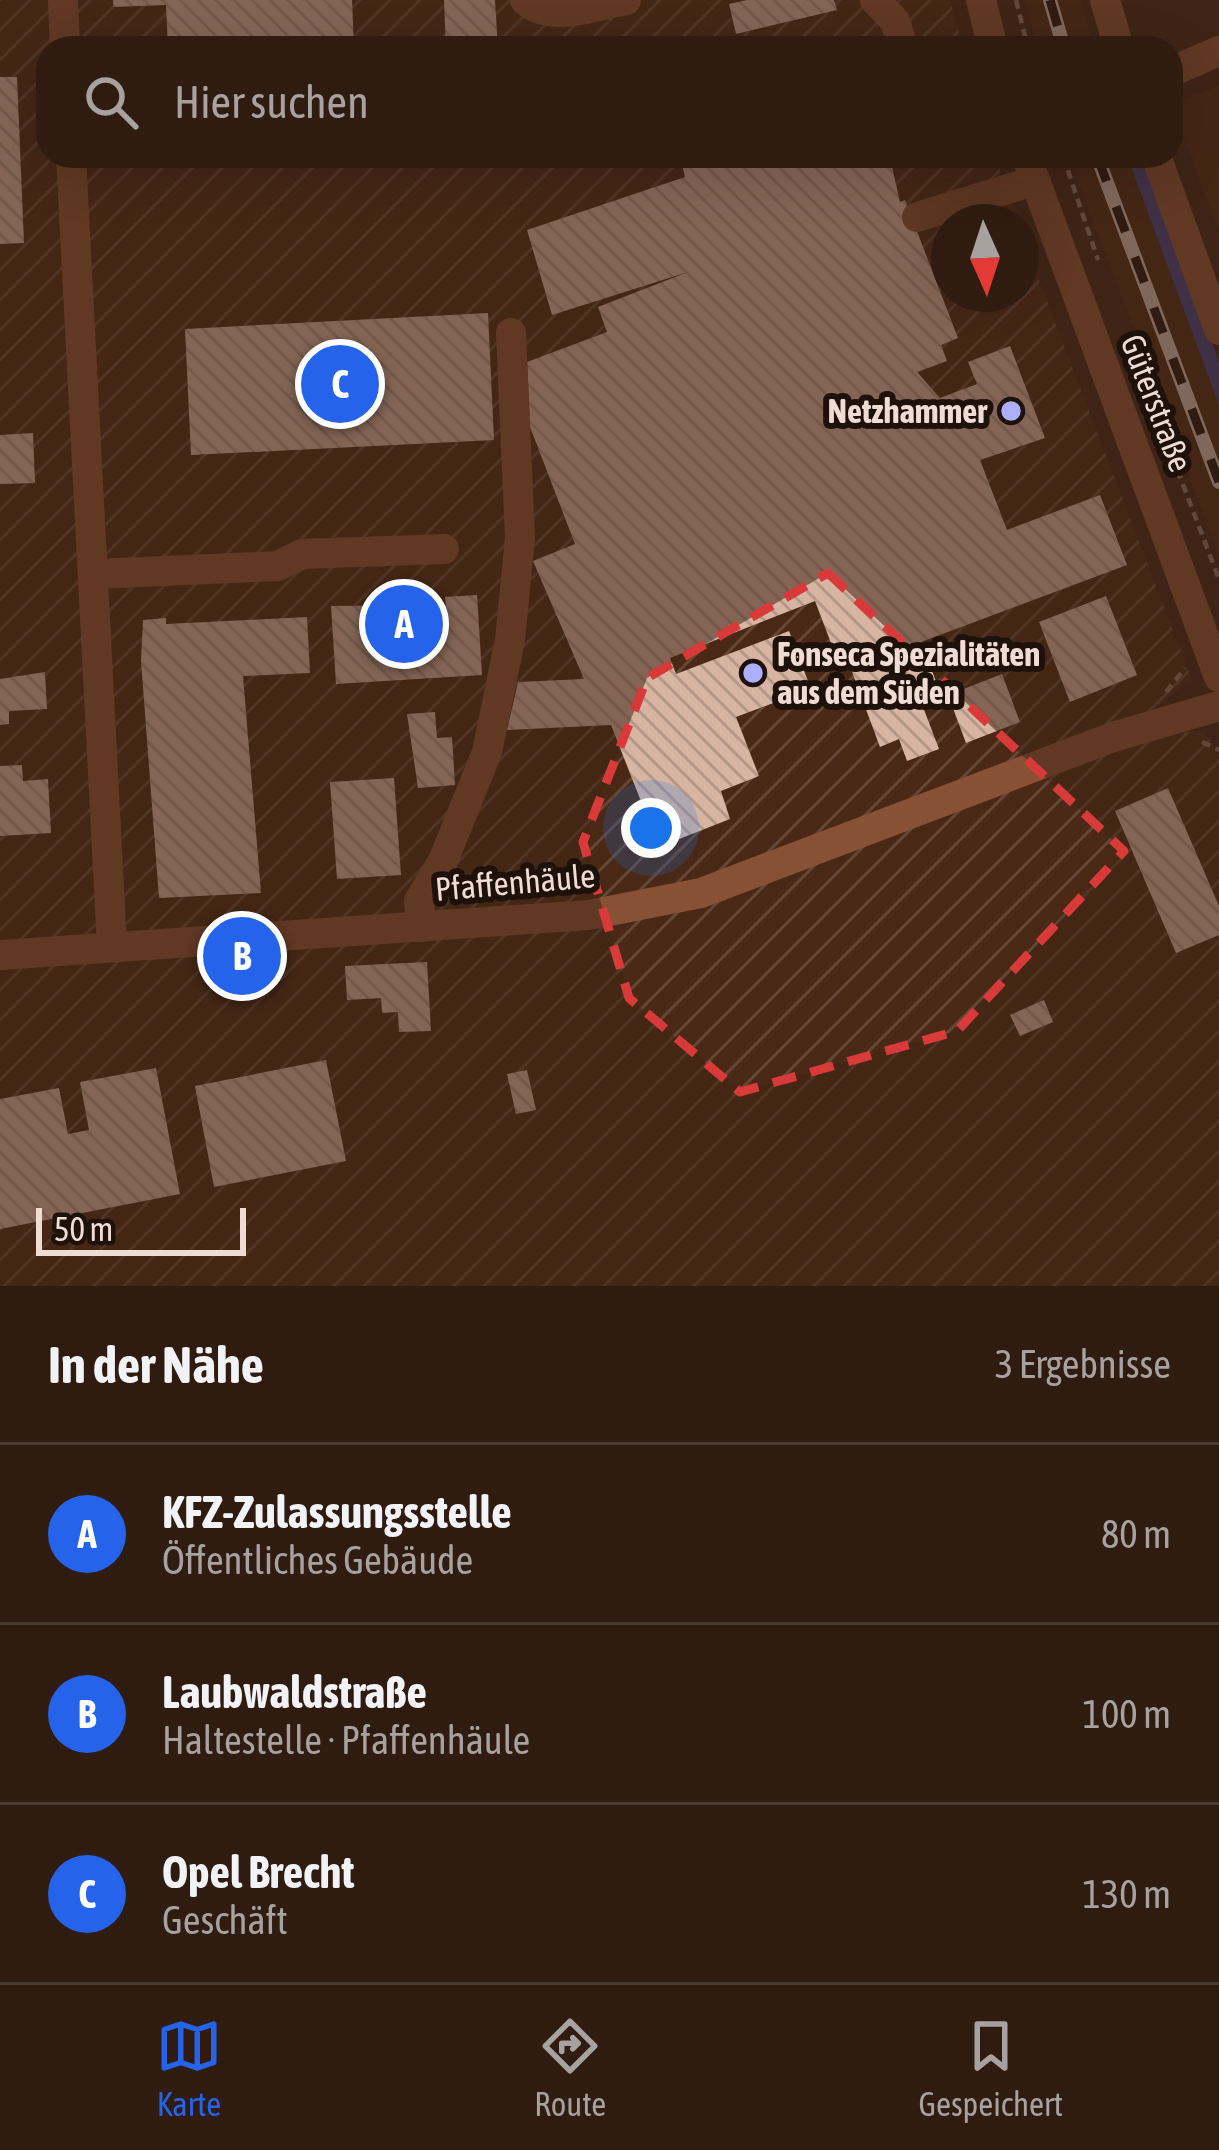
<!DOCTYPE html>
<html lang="de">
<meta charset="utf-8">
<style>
:root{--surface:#2f1b10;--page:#372419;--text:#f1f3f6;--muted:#a7a19f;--line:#4a3930;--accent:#2563eb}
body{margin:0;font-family:"Asap Condensed",sans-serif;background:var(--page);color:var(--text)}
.compass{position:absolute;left:931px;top:204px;width:108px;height:108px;border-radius:50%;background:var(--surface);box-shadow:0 12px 48px #0002;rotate:177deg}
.scale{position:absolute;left:36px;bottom:30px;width:210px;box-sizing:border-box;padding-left:12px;border:6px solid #efdcd3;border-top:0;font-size:33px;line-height:42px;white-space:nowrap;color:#efdcd3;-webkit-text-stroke:9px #1d110a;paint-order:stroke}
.you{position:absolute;left:651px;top:828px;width:42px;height:42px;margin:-30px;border:9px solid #fff;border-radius:50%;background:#1a73e8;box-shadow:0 0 0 18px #1a73e833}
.badge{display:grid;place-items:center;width:78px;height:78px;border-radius:50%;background:var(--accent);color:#fff;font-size:39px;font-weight:700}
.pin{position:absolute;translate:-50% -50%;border:6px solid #fff;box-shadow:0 3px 12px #0006}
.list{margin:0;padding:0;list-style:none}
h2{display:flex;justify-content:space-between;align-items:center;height:156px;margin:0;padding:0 48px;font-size:51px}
h2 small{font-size:39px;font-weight:400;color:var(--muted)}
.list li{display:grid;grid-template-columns:78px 1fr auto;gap:36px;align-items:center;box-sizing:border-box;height:180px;padding:0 48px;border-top:3px solid var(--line)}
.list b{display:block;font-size:45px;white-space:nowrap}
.list p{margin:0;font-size:39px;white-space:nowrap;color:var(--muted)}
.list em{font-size:39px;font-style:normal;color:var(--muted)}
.icon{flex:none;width:66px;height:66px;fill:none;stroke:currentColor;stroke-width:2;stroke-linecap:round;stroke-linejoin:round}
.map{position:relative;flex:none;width:1219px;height:1286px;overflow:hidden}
.search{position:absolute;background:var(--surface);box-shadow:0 12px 48px #0002;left:36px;right:36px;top:36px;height:132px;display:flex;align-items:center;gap:30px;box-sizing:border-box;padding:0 42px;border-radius:36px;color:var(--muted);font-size:45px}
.sheet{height:696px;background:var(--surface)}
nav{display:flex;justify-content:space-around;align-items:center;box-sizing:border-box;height:168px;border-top:3px solid var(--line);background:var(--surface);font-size:33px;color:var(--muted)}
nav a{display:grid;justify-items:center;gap:6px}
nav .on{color:var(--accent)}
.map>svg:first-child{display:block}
</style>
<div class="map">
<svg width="1219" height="1286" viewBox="0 0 1219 1286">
<defs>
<pattern id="industrial-furrows" width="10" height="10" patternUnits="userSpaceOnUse" patternTransform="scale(3)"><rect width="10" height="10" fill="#4a2816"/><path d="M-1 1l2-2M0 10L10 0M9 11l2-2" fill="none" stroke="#644737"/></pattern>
<pattern id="building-back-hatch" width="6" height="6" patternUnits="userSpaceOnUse" patternTransform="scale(3)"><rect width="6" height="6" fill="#d8b4a2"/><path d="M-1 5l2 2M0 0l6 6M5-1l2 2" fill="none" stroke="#b49889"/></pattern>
</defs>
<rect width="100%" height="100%" fill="#3f2415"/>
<!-- built -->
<g fill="#4a2816">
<polygon points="1025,0 1081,0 1093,48 1037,48"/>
<polygon points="1219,86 1219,232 1171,104"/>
<polygon points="1069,156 1127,156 1219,405 1219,556"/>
</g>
<!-- industrial -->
<polygon fill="url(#industrial-furrows)" points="0,0 950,0 963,48 48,48 48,156 995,156 1017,222 949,222 949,294 1021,294 1021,233 1192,680 1116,737 1204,731 1219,756 1219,1286 0,1286"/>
<!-- green -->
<polygon fill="#413f7f" points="1127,156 1140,156 1219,361 1219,405"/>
<!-- building -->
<g fill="url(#building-back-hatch)">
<polygon points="113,0 352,0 354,48 168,48 166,5 113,7"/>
<polygon points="444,0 495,0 498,48 446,48"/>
<polygon points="747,0 834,0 837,10 736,34 729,4"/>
<polygon points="0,77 17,77 24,243 0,244"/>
<polygon points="680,156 930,156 892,167 900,202 905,200 958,338 941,345 947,361 917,372 940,398 977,384 968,362 1010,346 1045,438 980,460 1007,530 1100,495 1127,565 921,642 943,700 923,707 939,749 907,761 899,739 880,747 851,669 842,672 815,601 670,658 676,674 789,631 811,689 736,717 759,776 721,791 730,819 659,847 611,725 507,730 518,682 584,679 533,561 575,544 530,427 527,362 607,332 598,307 688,272 552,315 527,230 685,177"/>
<polygon points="488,313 494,440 191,455 185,329"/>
<polygon points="33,433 35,483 0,484 0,435"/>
<polygon points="477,595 482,675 336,684 331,606 446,605 445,597"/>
<polygon points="1106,596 1137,675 1070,702 1039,622"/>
<polygon points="307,617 310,673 243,676 261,893 159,898 141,661 143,620 166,618 166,624"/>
<polygon points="45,672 47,709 9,711 9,724 0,725 0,679"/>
<polygon points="1002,674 1020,722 966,743 948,695"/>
<polygon points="435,712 437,738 452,737 455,785 418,788 407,714"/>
<polygon points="22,765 23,781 48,779 51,833 0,836 0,766"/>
<polygon points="394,778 401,875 337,879 330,782"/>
<polygon points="1168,788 1219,906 1219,935 1176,953 1115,811"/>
<polygon points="427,962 431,1031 399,1032 398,1012 382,1013 381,998 347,1000 345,966"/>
<polygon points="1044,1000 1053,1022 1020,1036 1010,1015"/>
<polygon points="326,1060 346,1161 214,1187 195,1086"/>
<polygon points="156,1068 180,1194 0,1229 0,1099 59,1088 68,1134 89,1130 80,1082"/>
<polygon points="527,1070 536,1110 516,1114 507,1074"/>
</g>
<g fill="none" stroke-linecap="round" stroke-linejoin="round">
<!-- path -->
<g stroke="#8b7367" stroke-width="4.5" stroke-dasharray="9 6" stroke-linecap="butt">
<polyline points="1016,0 1028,48"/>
<polyline points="1063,156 1098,260"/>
<polyline points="1140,372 1219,579"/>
<polyline points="1166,692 1185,668"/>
<polyline points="1202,742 1219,750"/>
</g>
<!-- minor -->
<g stroke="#885135" stroke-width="30">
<polyline points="63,0 65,48"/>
<path d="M525 0C551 24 594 6 626 0"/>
<polyline points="875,0 895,21 903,48"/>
<polyline points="981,0 993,48"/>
<polyline points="1105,0 1119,48"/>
<polyline points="1171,72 1219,51"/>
<polyline points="71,156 112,946"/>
<polyline points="1026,156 1219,677"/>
<polyline points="1156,156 1219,330"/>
<polyline points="917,217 1034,181"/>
<polyline points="93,574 278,566 302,554 444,549"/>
<polyline points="421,927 419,901 443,861 487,752 510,640 520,538 511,333"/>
<polyline points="0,955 589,915 701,893 1113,737 1219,706"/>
</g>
<!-- rail casing -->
<g stroke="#cdb9ae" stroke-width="14">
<g id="rail">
<polyline points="1050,0 1064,48"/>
<polyline points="1097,156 1219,482"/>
</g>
</g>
<!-- rail -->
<use href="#rail" stroke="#1d110a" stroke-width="9" stroke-dasharray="27" stroke-linecap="butt"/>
</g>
<!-- marked area -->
<path d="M0 0H1219V1286H0ZM828 573 1124 851 957 1031 740 1092 629 998 583 842 647 678Z" fill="#3f2415" fill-opacity=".55" fill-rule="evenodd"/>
<path fill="none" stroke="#d83a39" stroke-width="9" stroke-dasharray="24 15" stroke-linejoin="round" d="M828 573 1124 851 957 1031 740 1092 629 998 583 842 647 678Z"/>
<!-- markers -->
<g fill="#acaffb" stroke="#1d110a" stroke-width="4.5">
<circle cx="1011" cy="411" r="12"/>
<circle cx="753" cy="673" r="12"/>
</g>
<g text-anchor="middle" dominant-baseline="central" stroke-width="12" stroke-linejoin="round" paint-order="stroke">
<!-- street labels -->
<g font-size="33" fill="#efdcd3" stroke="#1d110a">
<text transform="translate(1157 403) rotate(69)">Güterstraße</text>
<text transform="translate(515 882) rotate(-5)">Pfaffenhäule</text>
</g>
<!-- poi labels -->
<g font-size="33" font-weight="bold" fill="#efdcd3" stroke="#1d110a" text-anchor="end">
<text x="987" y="411">Netzhammer</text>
<text x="777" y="654" text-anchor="start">Fonseca Spezialitäten<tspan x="777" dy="38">aus dem Süden</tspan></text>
</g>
</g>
</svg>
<svg class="compass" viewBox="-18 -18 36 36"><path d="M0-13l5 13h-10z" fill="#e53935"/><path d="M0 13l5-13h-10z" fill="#a7a19f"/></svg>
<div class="scale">50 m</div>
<div class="you"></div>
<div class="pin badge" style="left:404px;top:624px">A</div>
<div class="pin badge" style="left:242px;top:956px">B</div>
<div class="pin badge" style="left:340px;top:384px">C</div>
<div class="search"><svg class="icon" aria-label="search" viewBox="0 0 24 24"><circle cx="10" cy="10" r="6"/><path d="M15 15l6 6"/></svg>Hier suchen</div>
</div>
<section class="sheet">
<h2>In der Nähe<small>3 Ergebnisse</small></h2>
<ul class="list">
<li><span class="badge">A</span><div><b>KFZ-Zulassungsstelle</b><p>Öffentliches Gebäude</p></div><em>80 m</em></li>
<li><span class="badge">B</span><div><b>Laubwaldstraße</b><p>Haltestelle · Pfaffenhäule</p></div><em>100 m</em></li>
<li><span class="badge">C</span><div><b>Opel Brecht</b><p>Geschäft</p></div><em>130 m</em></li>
</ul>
</section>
<nav>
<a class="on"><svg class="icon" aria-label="map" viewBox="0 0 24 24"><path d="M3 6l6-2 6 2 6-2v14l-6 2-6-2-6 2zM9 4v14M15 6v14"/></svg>Karte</a>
<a><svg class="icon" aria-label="directions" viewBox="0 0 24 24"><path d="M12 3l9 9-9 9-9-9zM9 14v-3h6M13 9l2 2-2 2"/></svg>Route</a>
<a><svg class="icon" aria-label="saved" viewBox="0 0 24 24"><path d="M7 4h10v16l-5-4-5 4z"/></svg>Gespeichert</a>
</nav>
